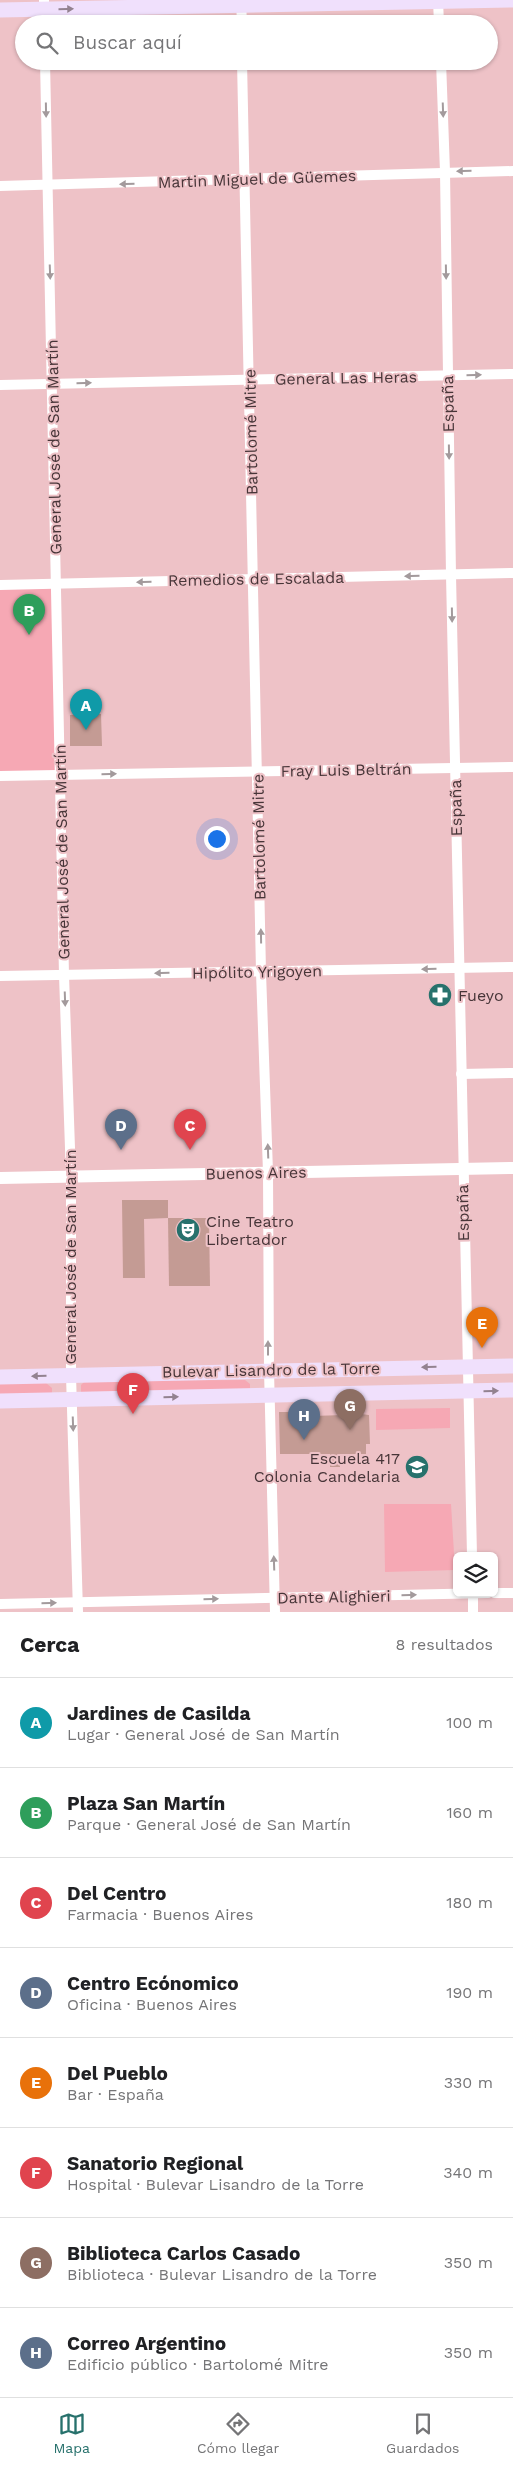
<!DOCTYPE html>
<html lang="es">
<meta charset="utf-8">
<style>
:root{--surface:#fff;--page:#f6f6f6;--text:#202124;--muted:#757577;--line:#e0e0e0;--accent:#27716c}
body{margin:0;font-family:"Work Sans",sans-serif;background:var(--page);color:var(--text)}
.controls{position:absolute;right:15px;bottom:15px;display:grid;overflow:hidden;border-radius:8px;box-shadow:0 1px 4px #0004}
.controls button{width:45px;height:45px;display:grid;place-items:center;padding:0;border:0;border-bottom:1px solid var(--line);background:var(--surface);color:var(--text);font:25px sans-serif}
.you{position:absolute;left:216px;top:838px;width:18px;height:18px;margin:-12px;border:4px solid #fff;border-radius:50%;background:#1a73e8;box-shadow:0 0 0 8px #1a73e833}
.badge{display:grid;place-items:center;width:32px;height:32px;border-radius:50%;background:var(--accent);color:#fff;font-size:16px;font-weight:700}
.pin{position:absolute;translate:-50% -41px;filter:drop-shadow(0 1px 2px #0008)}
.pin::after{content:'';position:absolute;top:26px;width:18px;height:15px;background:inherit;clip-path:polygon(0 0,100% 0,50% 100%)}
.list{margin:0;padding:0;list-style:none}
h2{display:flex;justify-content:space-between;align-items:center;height:65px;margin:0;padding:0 20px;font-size:21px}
h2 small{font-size:16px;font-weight:400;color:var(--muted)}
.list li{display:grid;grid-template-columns:32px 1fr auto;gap:15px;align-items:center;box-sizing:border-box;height:90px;padding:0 20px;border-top:1px solid var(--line)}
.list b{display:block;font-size:19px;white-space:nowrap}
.list p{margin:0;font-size:16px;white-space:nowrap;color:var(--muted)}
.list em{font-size:16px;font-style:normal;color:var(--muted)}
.icon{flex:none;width:28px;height:28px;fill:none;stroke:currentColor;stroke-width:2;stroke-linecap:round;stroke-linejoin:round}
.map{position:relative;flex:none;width:513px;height:1612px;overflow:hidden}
.search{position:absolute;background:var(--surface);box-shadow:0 1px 4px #0004;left:15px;right:15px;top:15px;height:55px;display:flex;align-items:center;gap:12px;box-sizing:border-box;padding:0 18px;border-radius:28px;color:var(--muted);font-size:19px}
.sheet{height:785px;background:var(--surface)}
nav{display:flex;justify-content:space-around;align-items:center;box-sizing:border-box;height:70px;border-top:1px solid var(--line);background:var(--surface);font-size:14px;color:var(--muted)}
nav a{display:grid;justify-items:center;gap:2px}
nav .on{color:var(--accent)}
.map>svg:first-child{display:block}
</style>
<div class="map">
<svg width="513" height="1612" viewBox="0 0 513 1612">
<rect width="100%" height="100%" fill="#eec2c7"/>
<!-- green -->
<g fill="#f6a8b4">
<polygon points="56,584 61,775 0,776 0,585"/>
<polygon points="245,1380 250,1384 250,1390 81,1392 81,1385 85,1381"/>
<polygon points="0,1383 46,1383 52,1388 52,1394 0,1398"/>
<polygon points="450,1408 450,1428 376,1430 376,1409"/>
<polygon points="384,1504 451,1504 455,1570 385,1572"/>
</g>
<!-- building -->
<g fill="#c49b94">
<polygon points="101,714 102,746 70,746 70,715"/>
<polygon points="122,1200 168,1200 168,1218 144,1219 145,1278 123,1278"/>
<polygon points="168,1218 209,1218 210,1286 169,1286"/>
<polygon points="279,1412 313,1412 313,1416 344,1415 345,1412 369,1415 370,1444 366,1444 366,1454 339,1454 340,1467 330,1467 330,1454 280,1454"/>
</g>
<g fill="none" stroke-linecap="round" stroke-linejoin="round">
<!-- minor -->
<g stroke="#fff" stroke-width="10">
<polyline points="44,0 44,24"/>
<polyline points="241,0 242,24"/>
<polyline points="438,0 439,24"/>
<polyline points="45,61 64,975 71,1177 71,1375 78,1612"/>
<polyline points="242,61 261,972 268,1172 269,1370 275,1612"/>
<polyline points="441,61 445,172 451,575 472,1556"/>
<polyline points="0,186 513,171"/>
<polyline points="0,385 513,374"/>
<polyline points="0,585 513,573"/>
<polyline points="0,776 513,767"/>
<polyline points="0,976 513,967"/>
<polyline points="461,1074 513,1073"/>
<polyline points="473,1593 473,1612"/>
<polyline points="494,1593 513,1593"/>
<polyline points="0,1604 488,1593"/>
</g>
<!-- tertiary -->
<polyline stroke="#fff" stroke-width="12" points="0,1178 513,1168"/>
<!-- secondary -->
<g stroke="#f0e0fc" stroke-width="15">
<polyline points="0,10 513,0"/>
<polyline points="0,1377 513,1366"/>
<polyline points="0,1401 513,1390"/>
</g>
</g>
<!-- one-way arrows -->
<defs><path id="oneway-solid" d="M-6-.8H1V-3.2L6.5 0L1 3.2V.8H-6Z" transform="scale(1.25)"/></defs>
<g fill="#938290">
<use href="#oneway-solid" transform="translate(66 9) rotate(-1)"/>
<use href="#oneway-solid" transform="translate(429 1367) rotate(179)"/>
<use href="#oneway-solid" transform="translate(39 1376) rotate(179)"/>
<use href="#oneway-solid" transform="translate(491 1391) rotate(-1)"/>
<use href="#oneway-solid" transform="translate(171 1397) rotate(-1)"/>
</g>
<g fill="#a39a9c">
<use href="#oneway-solid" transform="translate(46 110) rotate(89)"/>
<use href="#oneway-solid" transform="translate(443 110) rotate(88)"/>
<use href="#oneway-solid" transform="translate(464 171) rotate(179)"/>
<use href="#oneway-solid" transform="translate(127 184) rotate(179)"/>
<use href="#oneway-solid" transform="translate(50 272) rotate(88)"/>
<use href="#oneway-solid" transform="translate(446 272) rotate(89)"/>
<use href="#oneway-solid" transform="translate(474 375) rotate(-1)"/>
<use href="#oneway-solid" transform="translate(84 383) rotate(-1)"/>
<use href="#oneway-solid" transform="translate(449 452) rotate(89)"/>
<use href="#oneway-solid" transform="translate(412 576) rotate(179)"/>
<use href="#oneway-solid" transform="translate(144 582) rotate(179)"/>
<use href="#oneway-solid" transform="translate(452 615) rotate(89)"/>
<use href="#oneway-solid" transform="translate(109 774) rotate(-1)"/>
<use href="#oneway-solid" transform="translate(261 936) rotate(-91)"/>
<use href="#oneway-solid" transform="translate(429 969) rotate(179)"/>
<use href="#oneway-solid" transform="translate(162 973) rotate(179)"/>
<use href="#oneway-solid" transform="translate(65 999) rotate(88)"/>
<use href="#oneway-solid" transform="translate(268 1151) rotate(-92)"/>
<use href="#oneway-solid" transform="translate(268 1348) rotate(-90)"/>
<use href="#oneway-solid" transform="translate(73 1424) rotate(88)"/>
<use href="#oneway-solid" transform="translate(274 1563) rotate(-92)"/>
<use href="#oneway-solid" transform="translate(409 1595) rotate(-1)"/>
<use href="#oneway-solid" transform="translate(211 1599) rotate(-1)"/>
<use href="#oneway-solid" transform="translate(49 1603) rotate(-1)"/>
</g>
<!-- icons -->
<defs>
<g id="pharmacy-disc" transform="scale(1.25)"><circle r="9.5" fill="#27716c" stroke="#eec2c7"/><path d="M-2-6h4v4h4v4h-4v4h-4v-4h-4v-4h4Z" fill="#fff"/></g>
<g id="theatre-disc" transform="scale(1.25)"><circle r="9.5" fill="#27716c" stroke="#eec2c7"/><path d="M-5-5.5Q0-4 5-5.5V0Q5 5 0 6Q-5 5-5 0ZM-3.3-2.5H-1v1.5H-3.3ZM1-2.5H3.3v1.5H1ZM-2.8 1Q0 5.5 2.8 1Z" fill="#fff"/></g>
<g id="school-disc" transform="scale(1.25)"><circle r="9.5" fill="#27716c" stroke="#eec2c7"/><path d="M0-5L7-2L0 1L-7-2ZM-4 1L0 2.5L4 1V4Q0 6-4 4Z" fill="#fff"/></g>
</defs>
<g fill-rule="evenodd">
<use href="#pharmacy-disc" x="440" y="995"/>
<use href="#theatre-disc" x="188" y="1230"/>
<use href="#school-disc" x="417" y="1467"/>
</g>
<g text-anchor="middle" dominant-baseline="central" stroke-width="4" stroke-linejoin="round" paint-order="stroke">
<!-- street labels -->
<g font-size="16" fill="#473538" stroke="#eec2c7">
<text transform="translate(257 179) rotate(-2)">Martin Miguel de Güemes</text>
<text transform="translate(346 378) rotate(-1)">General Las Heras</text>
<text transform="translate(448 404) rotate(-91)">España</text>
<text transform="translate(251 432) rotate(-91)">Bartolomé Mitre</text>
<text transform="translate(54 447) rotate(-91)">General José de San Martín</text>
<text transform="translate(256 579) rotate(-1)">Remedios de Escalada</text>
<text transform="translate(346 770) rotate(-1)">Fray Luis Beltrán</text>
<text transform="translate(456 808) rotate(-91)">España</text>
<text transform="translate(259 837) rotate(-91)">Bartolomé Mitre</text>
<text transform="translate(62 852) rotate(-91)">General José de San Martín</text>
<text transform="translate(257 972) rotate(-1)">Hipólito Yrigoyen</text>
<text transform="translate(256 1173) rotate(-1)">Buenos Aires</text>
<text transform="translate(463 1213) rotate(-91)">España</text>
<text transform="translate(70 1257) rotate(-90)">General José de San Martín</text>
<text transform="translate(271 1370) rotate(-1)">Bulevar Lisandro de la Torre</text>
<text transform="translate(334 1597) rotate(-1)">Dante Alighieri</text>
</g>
<!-- poi labels -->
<g font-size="16" fill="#473538" stroke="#eec2c7" text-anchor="start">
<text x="458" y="995">Fueyo</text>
<text x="206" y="1221">Cine Teatro<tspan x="206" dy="18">Libertador</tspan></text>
<text x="400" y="1458" text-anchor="end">Escuela 417<tspan x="400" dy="18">Colonia Candelaria</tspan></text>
</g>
</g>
</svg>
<div class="controls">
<button><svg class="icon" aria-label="layers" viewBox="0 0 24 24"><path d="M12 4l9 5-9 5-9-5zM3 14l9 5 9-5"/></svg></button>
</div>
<div class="you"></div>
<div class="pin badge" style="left:86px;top:730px;background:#0f9aa8">A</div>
<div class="pin badge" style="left:29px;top:635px;background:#2e9e5b">B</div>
<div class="pin badge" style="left:190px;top:1150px;background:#e0444e">C</div>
<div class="pin badge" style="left:121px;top:1150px;background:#5c6f8a">D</div>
<div class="pin badge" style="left:482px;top:1348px;background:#e8710a">E</div>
<div class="pin badge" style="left:133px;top:1414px;background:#e0444e">F</div>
<div class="pin badge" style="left:350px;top:1430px;background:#8d6e63">G</div>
<div class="pin badge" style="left:304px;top:1440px;background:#5c6f8a">H</div>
<div class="search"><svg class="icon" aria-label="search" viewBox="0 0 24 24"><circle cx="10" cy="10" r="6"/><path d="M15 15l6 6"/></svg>Buscar aquí</div>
</div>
<section class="sheet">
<h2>Cerca<small>8 resultados</small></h2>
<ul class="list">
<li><span class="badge" style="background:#0f9aa8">A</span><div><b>Jardines de Casilda</b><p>Lugar · General José de San Martín</p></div><em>100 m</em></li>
<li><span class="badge" style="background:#2e9e5b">B</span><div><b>Plaza San Martín</b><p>Parque · General José de San Martín</p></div><em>160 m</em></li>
<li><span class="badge" style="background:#e0444e">C</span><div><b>Del Centro</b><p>Farmacia · Buenos Aires</p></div><em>180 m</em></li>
<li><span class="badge" style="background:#5c6f8a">D</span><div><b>Centro Ecónomico</b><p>Oficina · Buenos Aires</p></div><em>190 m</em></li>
<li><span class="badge" style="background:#e8710a">E</span><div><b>Del Pueblo</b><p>Bar · España</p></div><em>330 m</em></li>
<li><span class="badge" style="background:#e0444e">F</span><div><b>Sanatorio Regional</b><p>Hospital · Bulevar Lisandro de la Torre</p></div><em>340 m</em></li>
<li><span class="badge" style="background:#8d6e63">G</span><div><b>Biblioteca Carlos Casado</b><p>Biblioteca · Bulevar Lisandro de la Torre</p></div><em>350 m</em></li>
<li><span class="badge" style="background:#5c6f8a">H</span><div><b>Correo Argentino</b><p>Edificio público · Bartolomé Mitre</p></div><em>350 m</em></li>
</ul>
</section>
<nav>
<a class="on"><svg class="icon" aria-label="map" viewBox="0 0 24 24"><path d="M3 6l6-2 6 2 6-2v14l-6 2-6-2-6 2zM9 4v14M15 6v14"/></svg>Mapa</a>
<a><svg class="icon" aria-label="directions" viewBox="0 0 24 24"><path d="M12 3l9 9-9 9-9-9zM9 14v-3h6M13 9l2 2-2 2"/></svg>Cómo llegar</a>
<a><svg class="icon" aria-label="saved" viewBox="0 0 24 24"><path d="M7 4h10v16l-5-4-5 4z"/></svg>Guardados</a>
</nav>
